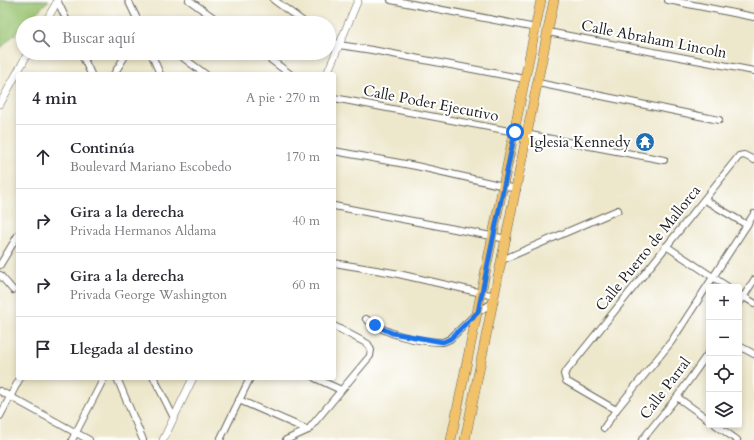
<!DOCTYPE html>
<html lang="es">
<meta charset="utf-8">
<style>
:root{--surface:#fff;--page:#f7f7f7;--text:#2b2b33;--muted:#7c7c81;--line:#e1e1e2}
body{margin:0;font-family:Cardo,serif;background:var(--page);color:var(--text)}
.controls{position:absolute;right:12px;bottom:12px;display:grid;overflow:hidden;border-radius:4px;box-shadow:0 2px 6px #0003}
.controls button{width:36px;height:36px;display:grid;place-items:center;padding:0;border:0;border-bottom:1px solid var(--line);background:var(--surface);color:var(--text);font:20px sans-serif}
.stop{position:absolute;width:12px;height:12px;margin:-9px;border:3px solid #1a73e8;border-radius:50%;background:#fff}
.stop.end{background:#1a73e8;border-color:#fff;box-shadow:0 1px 4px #0008}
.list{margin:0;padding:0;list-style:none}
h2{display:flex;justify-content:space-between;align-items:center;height:52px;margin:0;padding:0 16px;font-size:17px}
h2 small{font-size:13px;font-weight:400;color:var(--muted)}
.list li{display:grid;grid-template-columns:26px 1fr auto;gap:12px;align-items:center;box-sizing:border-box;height:64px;padding:0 16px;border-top:1px solid var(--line)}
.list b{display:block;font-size:15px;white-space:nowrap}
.list p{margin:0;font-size:13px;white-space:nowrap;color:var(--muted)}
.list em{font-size:13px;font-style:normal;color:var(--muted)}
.icon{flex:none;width:22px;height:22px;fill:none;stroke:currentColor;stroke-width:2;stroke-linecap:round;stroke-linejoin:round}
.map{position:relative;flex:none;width:754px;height:440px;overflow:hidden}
.search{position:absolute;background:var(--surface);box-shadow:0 2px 6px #0003;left:16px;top:16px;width:320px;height:44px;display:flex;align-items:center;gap:10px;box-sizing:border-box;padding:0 14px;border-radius:22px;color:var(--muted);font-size:15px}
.panel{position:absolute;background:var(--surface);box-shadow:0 2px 6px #0003;left:16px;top:72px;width:320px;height:308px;border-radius:4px}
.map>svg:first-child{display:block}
</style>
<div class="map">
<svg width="754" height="440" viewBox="0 0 754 440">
<rect width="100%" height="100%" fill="#fff"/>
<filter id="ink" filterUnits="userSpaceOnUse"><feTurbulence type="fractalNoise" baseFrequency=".025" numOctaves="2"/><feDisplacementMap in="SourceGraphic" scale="8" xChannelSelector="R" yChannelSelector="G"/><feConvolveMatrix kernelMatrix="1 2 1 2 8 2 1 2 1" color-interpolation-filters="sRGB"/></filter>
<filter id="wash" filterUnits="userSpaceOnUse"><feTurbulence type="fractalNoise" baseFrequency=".012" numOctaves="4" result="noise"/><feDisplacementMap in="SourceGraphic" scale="16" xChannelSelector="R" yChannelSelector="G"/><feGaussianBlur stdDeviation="0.9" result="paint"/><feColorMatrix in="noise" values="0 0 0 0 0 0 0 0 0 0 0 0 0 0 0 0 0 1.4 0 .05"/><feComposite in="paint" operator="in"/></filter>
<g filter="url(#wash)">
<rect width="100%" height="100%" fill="#ede7cb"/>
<!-- green -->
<polygon fill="#98c370" stroke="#5a7046" points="0,0 49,0 26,23 23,23 23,26 0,49"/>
</g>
<g filter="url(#ink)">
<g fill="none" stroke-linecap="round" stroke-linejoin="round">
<!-- minor casing -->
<g stroke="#656359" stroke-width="8">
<g id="minor">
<polyline points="57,0 68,23"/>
<polyline points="128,0 139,23"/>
<polyline points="189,0 221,23"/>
<polyline points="274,0 305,23"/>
<polyline points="391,0 536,28"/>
<polyline points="668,0 754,17"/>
<polyline points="548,32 754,71"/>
<polyline points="329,40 339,45 372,50 525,79"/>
<polyline points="81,53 91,74"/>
<polyline points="151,53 160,74"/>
<polyline points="177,53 205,74"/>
<polyline points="262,53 290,74"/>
<polyline points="114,74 127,53"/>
<polyline points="538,83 719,120"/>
<polyline points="334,98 664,160"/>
<polyline points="334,151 416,166 517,189"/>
<polyline points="705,200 747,225"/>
<polyline points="334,206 507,239"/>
<polyline points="666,246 728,287"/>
<polyline points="502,260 618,210"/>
<polyline points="334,263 394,273 495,296"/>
<polyline points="0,265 18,235"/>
<polyline points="0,275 13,290"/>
<polyline points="739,294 754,303"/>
<polyline points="739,304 754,280"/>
<path d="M366 319C387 335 417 342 443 342L450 339 478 312 494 302"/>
<polyline points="739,346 754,354"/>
<polyline points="117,378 143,440"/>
<polyline points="154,378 173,416"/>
<polyline points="315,378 341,390"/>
<polyline points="0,391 89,440"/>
<polyline points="677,397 709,420"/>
<polyline points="239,400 308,430"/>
<polyline points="616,410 566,381 564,374 739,156 744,155 754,160"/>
<polyline points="0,416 20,378"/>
<polyline points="716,425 737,440"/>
<polyline points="604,428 616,410 671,342 754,214"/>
<polyline points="72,440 104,378"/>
<polyline points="220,440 250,378"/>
<polyline points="286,440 308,430 370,356 371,350 368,344 334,326"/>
<polyline points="642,440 677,397 709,352"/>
</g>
</g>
<!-- tertiary casing -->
<g stroke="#656359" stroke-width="8">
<g id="tertiary">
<polyline points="45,23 58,0"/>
<polyline points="327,74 358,0"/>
<polyline points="0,104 28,53"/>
<polyline points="163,440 193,378"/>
</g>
</g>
<!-- primary casing -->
<g stroke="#656359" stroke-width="10">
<g id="primary">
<polyline points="451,440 541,0"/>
<polyline points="465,440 554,0"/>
</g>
</g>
<!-- minor -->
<use href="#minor" stroke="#fff" stroke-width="6"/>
<!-- tertiary -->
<use href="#tertiary" stroke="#fff" stroke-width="7"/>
<!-- primary -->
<use href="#primary" stroke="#f2c26a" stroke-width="9"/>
</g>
</g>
<g fill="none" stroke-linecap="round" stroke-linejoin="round" filter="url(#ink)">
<!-- route -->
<polyline stroke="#1a73e8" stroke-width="5" points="375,325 392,333 443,342 450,339 478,312 515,132"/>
</g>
<!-- icons -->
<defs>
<g id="temple-disc" transform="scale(1)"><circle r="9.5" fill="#1f6fb2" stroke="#fff"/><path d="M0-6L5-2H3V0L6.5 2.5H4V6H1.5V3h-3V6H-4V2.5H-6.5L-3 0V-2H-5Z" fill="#fff"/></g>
</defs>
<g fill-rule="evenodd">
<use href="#temple-disc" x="645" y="142"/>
</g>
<g text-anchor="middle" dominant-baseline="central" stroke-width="4" stroke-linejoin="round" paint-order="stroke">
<!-- street labels -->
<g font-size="15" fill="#1c1c1c" stroke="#fff">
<text transform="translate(654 39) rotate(11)">Calle Abraham Lincoln</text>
<text transform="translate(431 103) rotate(11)">Calle Poder Ejecutivo</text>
<text transform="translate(648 248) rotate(-51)">Calle Puerto de Mallorca</text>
<text transform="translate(665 388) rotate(-53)">Calle Parral</text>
</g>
<!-- poi labels -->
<g font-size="15" fill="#1c1c1c" stroke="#fff" text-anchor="end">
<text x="631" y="142">Iglesia Kennedy</text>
</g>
</g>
</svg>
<div class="controls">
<button>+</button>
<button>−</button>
<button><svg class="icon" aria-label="locate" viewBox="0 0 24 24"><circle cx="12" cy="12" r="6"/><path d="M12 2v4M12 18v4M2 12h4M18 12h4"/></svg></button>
<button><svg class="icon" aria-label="layers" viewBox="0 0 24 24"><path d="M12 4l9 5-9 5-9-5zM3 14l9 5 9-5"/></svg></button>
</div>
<div class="stop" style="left:515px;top:132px"></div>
<div class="stop end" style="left:375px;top:325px"></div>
<div class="search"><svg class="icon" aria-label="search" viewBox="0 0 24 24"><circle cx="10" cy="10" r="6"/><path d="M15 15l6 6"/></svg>Buscar aquí</div>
<section class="panel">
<h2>4 min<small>A pie · 270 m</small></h2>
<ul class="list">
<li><svg class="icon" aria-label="ahead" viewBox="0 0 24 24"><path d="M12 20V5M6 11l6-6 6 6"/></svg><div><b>Continúa</b><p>Boulevard Mariano Escobedo</p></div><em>170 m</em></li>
<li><svg class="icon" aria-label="right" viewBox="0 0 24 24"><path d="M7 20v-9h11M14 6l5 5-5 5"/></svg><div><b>Gira a la derecha</b><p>Privada Hermanos Aldama</p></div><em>40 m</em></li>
<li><svg class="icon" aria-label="right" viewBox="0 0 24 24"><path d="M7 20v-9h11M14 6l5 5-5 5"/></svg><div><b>Gira a la derecha</b><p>Privada George Washington</p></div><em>60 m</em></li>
<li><svg class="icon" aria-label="arrive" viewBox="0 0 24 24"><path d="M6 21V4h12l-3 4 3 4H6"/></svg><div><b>Llegada al destino</b></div></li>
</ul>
</section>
</div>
